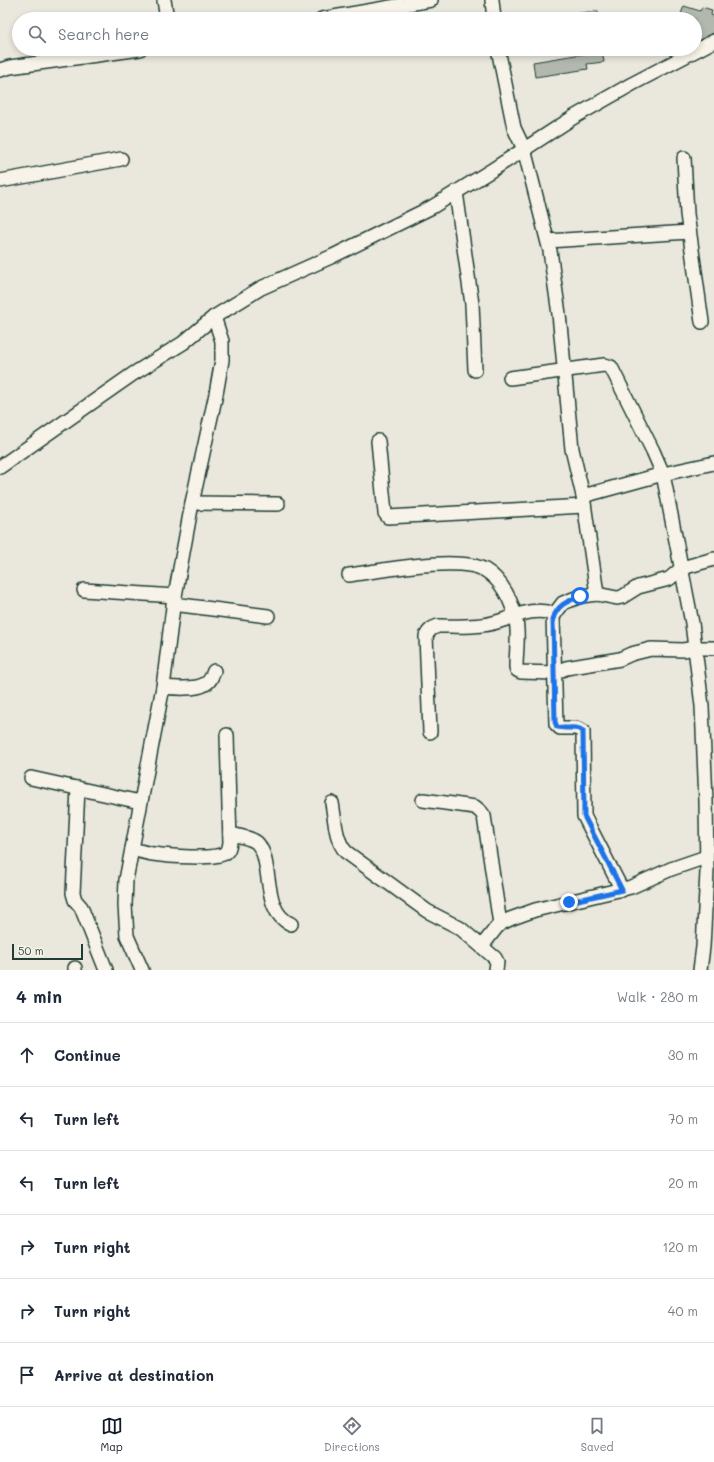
<!DOCTYPE html>
<meta charset="utf-8">
<style>
:root{--surface:#fff;--page:#f2f2f3;--text:#1f2937;--muted:#747a83;--line:#e0e1e3;--accent:#111827}
body{margin:0;font-family:Mali,sans-serif;background:var(--page);color:var(--text)}
.scale{position:absolute;left:12px;bottom:10px;width:71px;box-sizing:border-box;padding-left:4px;border:2px solid #1f3d34;border-top:0;font-size:11px;line-height:14px;white-space:nowrap;color:#1f3d34;-webkit-text-stroke:3px #f7f3e8;paint-order:stroke}
.stop{position:absolute;width:12px;height:12px;margin:-9px;border:3px solid #1a73e8;border-radius:50%;background:#fff}
.stop.end{background:#1a73e8;border-color:#fff;box-shadow:0 1px 4px #0008}
.list{margin:0;padding:0;list-style:none}
h2{display:flex;justify-content:space-between;align-items:center;height:52px;margin:0;padding:0 16px;font-size:17px}
h2 small{font-size:13px;font-weight:400;color:var(--muted)}
.list li{display:grid;grid-template-columns:26px 1fr auto;gap:12px;align-items:center;box-sizing:border-box;height:64px;padding:0 16px;border-top:1px solid var(--line)}
.list b{display:block;font-size:15px;white-space:nowrap}
.list em{font-size:13px;font-style:normal;color:var(--muted)}
.icon{flex:none;width:22px;height:22px;fill:none;stroke:currentColor;stroke-width:2;stroke-linecap:round;stroke-linejoin:round}
.map{position:relative;flex:none;width:714px;height:970px;overflow:hidden}
.search{position:absolute;background:var(--surface);box-shadow:0 2px 6px #0003;left:12px;right:12px;top:12px;height:44px;display:flex;align-items:center;gap:10px;box-sizing:border-box;padding:0 14px;border-radius:22px;color:var(--muted);font-size:15px}
.sheet{height:436px;background:var(--surface)}
nav{display:flex;justify-content:space-around;align-items:center;box-sizing:border-box;height:56px;border-top:1px solid var(--line);background:var(--surface);font-size:11px;color:var(--muted)}
nav a{display:grid;justify-items:center;gap:2px}
nav .on{color:var(--accent)}
.map>svg:first-child{display:block}
</style>
<div class="map">
<svg width="714" height="970" viewBox="0 0 714 970">
<rect width="100%" height="100%" fill="#eae8dd"/>
<filter id="ink" filterUnits="userSpaceOnUse"><feTurbulence type="fractalNoise" baseFrequency=".025" numOctaves="2"/><feDisplacementMap in="SourceGraphic" scale="8" xChannelSelector="R" yChannelSelector="G"/><feConvolveMatrix kernelMatrix="1 2 1 2 8 2 1 2 1" color-interpolation-filters="sRGB"/></filter>
<g filter="url(#ink)">
<!-- building -->
<g fill="#b2b8ae" stroke="#1f3d34">
<polygon points="684,6 700,11 702,7 712,10 711,15 714,16 714,33 695,42 695,19 679,19"/>
<polygon points="598,11 599,19 571,19 571,14"/>
<polygon points="588,49 602,49 604,62 587,64 588,69 535,77 533,62 588,53"/>
</g>
<g fill="none" stroke-linecap="round" stroke-linejoin="round">
<!-- minor casing -->
<g stroke="#1f3d34" stroke-width="16">
<g id="minor">
<polyline points="164,0 167,19"/>
<polyline points="492,0 494,19"/>
<polyline points="322,19 431,0"/>
<polyline points="498,49 514,128 524,149 550,251 559,314 572,449 583,496 597,594"/>
<polyline points="0,70 10,67 140,49"/>
<polyline points="684,158 687,214 702,322"/>
<polyline points="0,181 121,159"/>
<polyline points="456,192 472,304 475,370"/>
<polyline points="548,241 689,232"/>
<polyline points="510,378 604,365 611,367 653,451 663,474 692,623 702,706 706,801 707,872 703,947 700,970"/>
<polyline points="378,441 385,513 388,517 584,506"/>
<polyline points="0,467 133,374 183,343 214,317 261,288 333,256 432,207 492,170 574,117 632,84 714,41"/>
<polyline points="583,496 663,474 714,463"/>
<polyline points="192,503 278,504"/>
<path d="M349 575C380 571 459 555 485 570 502 580 513 603 516 621 519 635 516 652 516 667L517 670 521 672 554 673 566 668 620 659 631 654 651 649 683 650 695 648H714"/>
<polyline points="84,590 175,596"/>
<polyline points="173,604 268,616"/>
<path d="M163 687C174 688 196 690 205 684 210 682 212 676 214 671"/>
<path d="M430 732 426 636C429 630 432 628 438 626 453 626 468 627 482 625 507 623 528 604 555 614"/>
<polyline points="31,778 140,802"/>
<polyline points="78,788 73,893 75,900 81,907 106,970"/>
<polyline points="423,800 475,807 481,812 484,816 500,924"/>
<path d="M332 803C335 819 335 840 346 852L427 911 460 928 495 958 497 962 496 970"/>
<path d="M230 834C238 836 249 837 256 842 260 845 261 849 263 853 271 875 265 913 291 924"/>
<path d="M132 849C139 851 146 853 153 854 166 856 215 860 225 853 229 851 229 847 230 843L227 735"/>
<polyline points="622,890 584,816 583,731 576,728 560,728 556,724 553,616 563,603 581,596 597,594 617,598 622,597 638,587 669,579 682,568 714,559"/>
<polyline points="482,946 496,928 500,924 510,919 535,910 631,887 671,869 706,857"/>
<polyline points="75,968 75,970"/>
<polyline points="142,970 127,936 125,905 126,880 163,687 173,607 192,503 216,394 222,360 222,341 214,317"/>
</g>
</g>
<!-- minor -->
<use href="#minor" stroke="#f7f3e8" stroke-width="13"/>
</g>
</g>
<g fill="none" stroke-linecap="round" stroke-linejoin="round" filter="url(#ink)">
<!-- route -->
<path stroke="#1a73e8" stroke-width="5" d="M569 902 622 890 584 816 583 731C576 725 566 730 557 727L555 722 553 619C557 605 568 601 580 596"/>
</g>
</svg>
<div class="scale">50 m</div>
<div class="stop" style="left:580px;top:596px"></div>
<div class="stop end" style="left:569px;top:902px"></div>
<div class="search"><svg class="icon" aria-label="search" viewBox="0 0 24 24"><circle cx="10" cy="10" r="6"/><path d="M15 15l6 6"/></svg>Search here</div>
</div>
<section class="sheet">
<h2>4 min<small>Walk · 280 m</small></h2>
<ul class="list">
<li><svg class="icon" aria-label="ahead" viewBox="0 0 24 24"><path d="M12 20V5M6 11l6-6 6 6"/></svg><div><b>Continue</b></div><em>30 m</em></li>
<li><svg class="icon" aria-label="left" viewBox="0 0 24 24"><path d="M17 20v-9H6M10 6l-5 5 5 5"/></svg><div><b>Turn left</b></div><em>70 m</em></li>
<li><svg class="icon" aria-label="left" viewBox="0 0 24 24"><path d="M17 20v-9H6M10 6l-5 5 5 5"/></svg><div><b>Turn left</b></div><em>20 m</em></li>
<li><svg class="icon" aria-label="right" viewBox="0 0 24 24"><path d="M7 20v-9h11M14 6l5 5-5 5"/></svg><div><b>Turn right</b></div><em>120 m</em></li>
<li><svg class="icon" aria-label="right" viewBox="0 0 24 24"><path d="M7 20v-9h11M14 6l5 5-5 5"/></svg><div><b>Turn right</b></div><em>40 m</em></li>
<li><svg class="icon" aria-label="arrive" viewBox="0 0 24 24"><path d="M6 21V4h12l-3 4 3 4H6"/></svg><div><b>Arrive at destination</b></div></li>
</ul>
</section>
<nav>
<a class="on"><svg class="icon" aria-label="map" viewBox="0 0 24 24"><path d="M3 6l6-2 6 2 6-2v14l-6 2-6-2-6 2zM9 4v14M15 6v14"/></svg>Map</a>
<a><svg class="icon" aria-label="directions" viewBox="0 0 24 24"><path d="M12 3l9 9-9 9-9-9zM9 14v-3h6M13 9l2 2-2 2"/></svg>Directions</a>
<a><svg class="icon" aria-label="saved" viewBox="0 0 24 24"><path d="M7 4h10v16l-5-4-5 4z"/></svg>Saved</a>
</nav>
